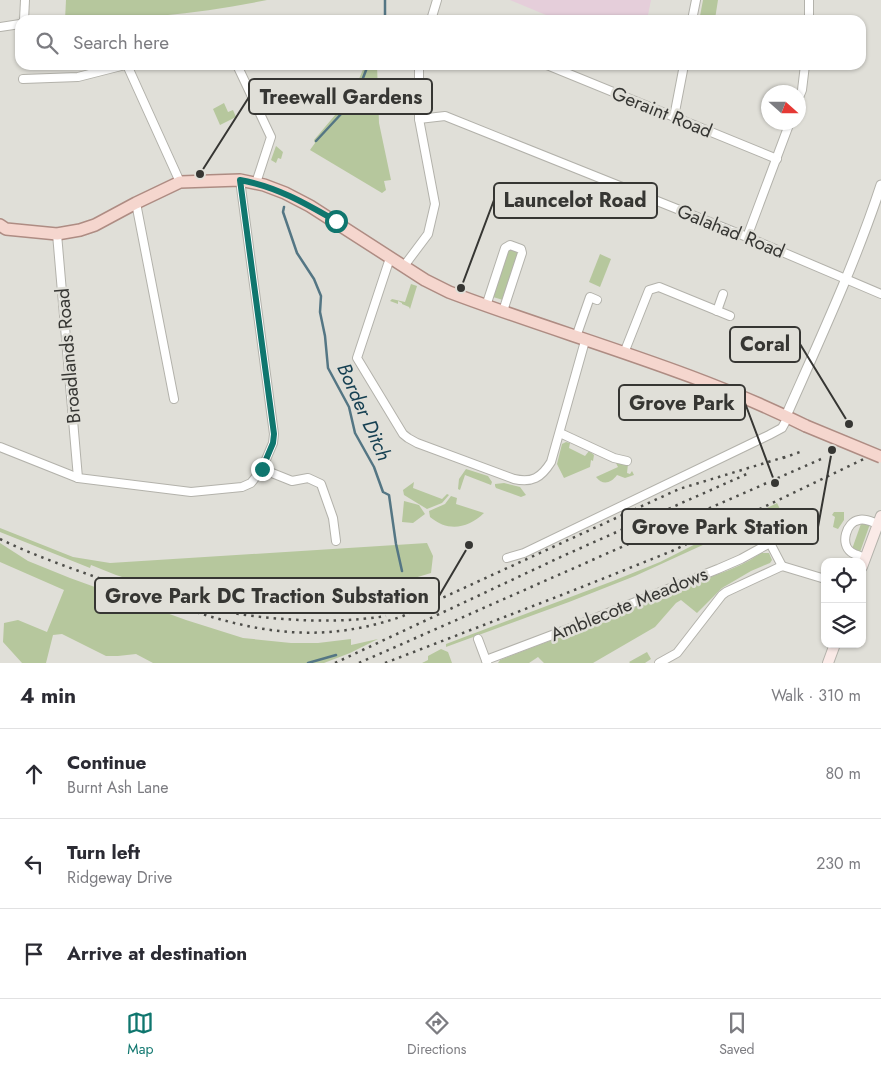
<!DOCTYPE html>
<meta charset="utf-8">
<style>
:root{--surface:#fff;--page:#f2f2f3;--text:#2b2b33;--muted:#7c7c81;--line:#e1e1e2;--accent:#0f766e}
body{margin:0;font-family:Jost,sans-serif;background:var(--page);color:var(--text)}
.controls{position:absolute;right:15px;bottom:15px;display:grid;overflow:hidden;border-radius:10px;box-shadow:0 1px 4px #0004}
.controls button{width:45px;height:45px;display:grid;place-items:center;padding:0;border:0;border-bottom:1px solid var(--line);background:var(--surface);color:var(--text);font:25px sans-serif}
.compass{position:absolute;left:761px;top:85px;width:45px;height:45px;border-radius:50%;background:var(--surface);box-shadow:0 1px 4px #0004;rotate:111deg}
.stop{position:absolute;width:15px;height:15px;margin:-11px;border:4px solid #0f766e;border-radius:50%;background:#fff}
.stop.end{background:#0f766e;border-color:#fff;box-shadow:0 1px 5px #0008}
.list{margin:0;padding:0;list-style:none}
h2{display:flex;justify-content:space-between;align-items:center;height:65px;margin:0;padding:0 20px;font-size:21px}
h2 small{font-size:16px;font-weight:400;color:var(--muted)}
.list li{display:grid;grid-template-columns:32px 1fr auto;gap:15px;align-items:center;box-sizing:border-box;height:90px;padding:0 20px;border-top:1px solid var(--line)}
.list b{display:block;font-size:19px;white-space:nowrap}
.list p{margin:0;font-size:16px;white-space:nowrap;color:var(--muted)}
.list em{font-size:16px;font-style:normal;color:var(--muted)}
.icon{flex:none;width:28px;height:28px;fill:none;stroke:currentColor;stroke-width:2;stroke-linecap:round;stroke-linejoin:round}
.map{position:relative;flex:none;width:881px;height:663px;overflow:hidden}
.search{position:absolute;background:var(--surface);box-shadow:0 1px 4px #0004;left:15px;right:15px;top:15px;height:55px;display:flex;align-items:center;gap:12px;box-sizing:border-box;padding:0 18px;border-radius:15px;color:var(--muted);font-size:19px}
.sheet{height:335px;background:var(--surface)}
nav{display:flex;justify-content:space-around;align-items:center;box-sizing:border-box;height:70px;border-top:1px solid var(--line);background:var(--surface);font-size:14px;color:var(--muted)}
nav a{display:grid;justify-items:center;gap:2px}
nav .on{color:var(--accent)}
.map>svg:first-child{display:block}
</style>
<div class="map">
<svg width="881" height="663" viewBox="0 0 881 663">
<rect width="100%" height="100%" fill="#e0dfd8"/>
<!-- education -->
<polygon fill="#e5ceda" points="510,0 651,0 647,20 558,20"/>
<!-- green -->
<g fill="#b6c79d">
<path d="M66 0H267C200 14 133 20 65 20Z"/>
<polygon points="703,0 718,0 715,19 700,16"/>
<polygon points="365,65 377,65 379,123 391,180 384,181 386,190 382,193 310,150 315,143 314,140 352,95"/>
<polygon points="224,103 228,112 233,110 236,117 220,125 213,109"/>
<polygon points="276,146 283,152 281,159 278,158 276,163 271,160"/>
<polygon points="509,248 519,252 503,300 493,297"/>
<polygon points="600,254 611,259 600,287 589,282"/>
<polygon points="411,284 417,286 410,309 409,307 402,304 402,303 398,301 398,304 390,301 392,299 405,302"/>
<polygon points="566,442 570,443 569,448 585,456 589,451 594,455 593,461 591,460 590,467 564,478 557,464 562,444"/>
<path d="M615 461 628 464 627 473 630 474 632 471 634 475 625 478 617 475C611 483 603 486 596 477L618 467Z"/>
<polygon points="466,469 488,476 492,482 491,485 465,475 460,490 458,489 459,479"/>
<polygon points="414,482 413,488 442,499 447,494 449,495 442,503 427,509 404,495 403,490"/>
<polygon points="504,483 520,487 526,495 521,497 496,488 495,486 495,484"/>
<path d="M451 496 457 498 456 504 484 513C467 529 448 532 430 517L429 511 445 504Z"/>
<polygon points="404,501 419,505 425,514 413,523 402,522"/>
<polygon points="777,503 780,509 764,517 635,576 569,602 446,647 446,644 613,581 660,562"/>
<polygon points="834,512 844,512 844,520 838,529 833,527 835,517 832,515"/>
<polygon points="862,521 870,524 860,552 852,549"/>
<polygon points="0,528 73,557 110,563 427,543 433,556 431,573 411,579 396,579 389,600 378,613 344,614 303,608 283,604 275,604 263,611 237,609 168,592 116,575 91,565 90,568 0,532"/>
<polygon points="0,543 28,561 70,578 186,620 243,638 291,643 318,643 351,639 351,645 378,639 350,653 324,663 153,663 136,654 118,656 106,656 62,634 53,635 46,663 22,663 3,642 4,623 18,620 47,632 64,590 0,562"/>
<path d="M761 553H769L772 560 770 563 751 571 722 588 697 613 681 600 676 603 655 627 593 663H544L538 657 529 663H498L500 660C542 643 584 629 625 612 639 606 652 599 666 593 698 579 733 573 761 553Z"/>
<polygon points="441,649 448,652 452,663 422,663 428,660 428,656"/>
<polygon points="647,652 651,659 645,663 630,663 629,662"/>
</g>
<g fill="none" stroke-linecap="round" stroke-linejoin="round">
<!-- stream -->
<g stroke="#547684" stroke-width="2.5">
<polyline points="385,20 385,0"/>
<polyline points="316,141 355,99 368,65"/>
<polyline points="284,207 283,212 297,253 314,279 321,296 320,312 325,336 328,368 349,407 355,433 374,467 383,492 389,495 396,544 402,571"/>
<polyline points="308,663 336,655"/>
</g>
<!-- minor casing -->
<g stroke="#b3b2ab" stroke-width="10">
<g id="minor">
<polyline points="809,0 809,20"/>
<polyline points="24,20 25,0"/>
<polyline points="431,20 437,0"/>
<polyline points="692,20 696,0"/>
<polyline points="0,27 20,24"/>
<polyline points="127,65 180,182"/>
<polyline points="237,65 271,137 256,183"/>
<polyline points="547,65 777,159"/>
<polyline points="23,79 78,77 125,65"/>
<polyline points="798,100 802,90 805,65"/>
<polyline points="674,117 684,65"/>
<polyline points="419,119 445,116 747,237 881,294"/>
<polyline points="136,203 174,399"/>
<polyline points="57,234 78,478"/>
<polyline points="747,237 790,122"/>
<path d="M390 258 357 358 403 434 408 438 417 443 514 479C532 483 541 478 551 462L585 341"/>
<polyline points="404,266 428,234 435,204 419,119 419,65"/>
<polyline points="486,306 505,248 510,245 521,249 522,253 503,311"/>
<polyline points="717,311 723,294"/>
<polyline points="576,337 590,297 597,300"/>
<polyline points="624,353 649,290 659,287 730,316"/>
<polyline points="560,433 614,458 627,461"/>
<polyline points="0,447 78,478 191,492 242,487 251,483 262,469 273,443 274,434 240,180"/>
<polyline points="262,469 292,481 308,478 321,484 333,518 336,541"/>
<polyline points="760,521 770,543"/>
<polyline points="507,558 524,553 769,435 782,428 788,417"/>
<path d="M866 558C861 556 855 555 851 552 840 544 846 522 859 520 865 518 872 522 878 524"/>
<polyline points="478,639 487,663"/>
<polyline points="486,660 568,629 718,569 741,559 770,543 782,566"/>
<polyline points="659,663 677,653 722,595 726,592 782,566 825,579"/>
</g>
</g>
<!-- tertiary casing -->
<g stroke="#b3b2ab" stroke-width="11">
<path id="tertiary" d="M786 416C820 339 855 264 881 185"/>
</g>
<!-- secondary casing -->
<g stroke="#b3b2ab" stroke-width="12">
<g id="secondary">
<polyline points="862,567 881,516"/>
<polyline points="828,663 835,644"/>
</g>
</g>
<!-- primary casing -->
<g stroke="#ae8c83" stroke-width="14">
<path id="primary" d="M0 225 6 229 57 234 80 230 95 225 136 203 180 182 240 180 264 185 285 193 310 206 425 280 449 292C568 337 692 369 806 426"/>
</g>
<!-- minor -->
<use href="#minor" stroke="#fff" stroke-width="8"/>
<!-- tertiary -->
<use href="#tertiary" stroke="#fff" stroke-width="9"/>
<!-- secondary -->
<use href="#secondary" stroke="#faeae7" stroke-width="10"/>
<!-- primary -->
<use href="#primary" stroke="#f5d6ce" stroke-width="11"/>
<!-- rail -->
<g stroke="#4e4e4a" stroke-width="2.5" stroke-dasharray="2.5 5" stroke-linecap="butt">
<polyline points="783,458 800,452"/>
<path d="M0 539C39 558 82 572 124 587 222 622 298 653 403 616L679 489 788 456"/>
<path d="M178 600C237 619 326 626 386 616"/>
<polyline points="335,663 565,555 749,473"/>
<polyline points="359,663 821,459"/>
<polyline points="385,663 572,591 672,551 866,458"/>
</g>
<!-- primary-bridge casing -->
<g stroke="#ae8c83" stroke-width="14" stroke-linecap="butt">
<polyline id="primary-bridge" points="806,426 881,457"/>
</g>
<!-- primary-bridge -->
<use href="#primary-bridge" stroke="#f5d6ce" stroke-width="11"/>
</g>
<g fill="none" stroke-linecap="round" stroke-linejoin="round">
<!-- route -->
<path stroke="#0f766e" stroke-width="6" d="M262 469 273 443 274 434 240 180C275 186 305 203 336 221"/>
</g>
<g text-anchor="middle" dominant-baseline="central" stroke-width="5" stroke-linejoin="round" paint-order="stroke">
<!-- street labels -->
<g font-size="19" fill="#363633" stroke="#e0dfd8">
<text transform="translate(662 112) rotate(22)">Geraint Road</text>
<text transform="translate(731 231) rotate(22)">Galahad Road</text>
<text transform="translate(68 356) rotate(-95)">Broadlands Road</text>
<text transform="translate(629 604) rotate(-22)">Amblecote Meadows</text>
</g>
<!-- water labels -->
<g font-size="20" font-style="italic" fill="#164052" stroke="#e0dfd8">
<text transform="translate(364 412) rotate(66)">Border Ditch</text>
</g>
</g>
<!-- callouts -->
<path fill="none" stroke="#363633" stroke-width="2" d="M200 174L249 97M461 288L494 200M849 424L800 344M775 483L745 403M832 450L818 527M469 545L439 596"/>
<g fill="#363633" stroke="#e0dfd8" stroke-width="2">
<circle cx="200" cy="174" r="5"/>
<circle cx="461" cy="288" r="5"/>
<circle cx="849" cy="424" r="5"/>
<circle cx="775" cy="483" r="5"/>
<circle cx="832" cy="450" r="5"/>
<circle cx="469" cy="545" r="5"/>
</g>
<g fill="#e0dfd8" stroke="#363633" stroke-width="2">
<rect x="249" y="79" width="183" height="35" rx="5"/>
<rect x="494" y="183" width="163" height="35" rx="5"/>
<rect x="730" y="327" width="70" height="35" rx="5"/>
<rect x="619" y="385" width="126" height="35" rx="5"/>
<rect x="622" y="509" width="196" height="35" rx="5"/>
<rect x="95" y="578" width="344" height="35" rx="5"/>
</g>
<g font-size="20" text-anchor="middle" font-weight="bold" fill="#363633">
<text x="341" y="104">Treewall Gardens</text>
<text x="575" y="207">Launcelot Road</text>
<text x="765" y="351">Coral</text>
<text x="682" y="410">Grove Park</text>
<text x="720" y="534">Grove Park Station</text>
<text x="267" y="603">Grove Park DC Traction Substation</text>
</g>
</svg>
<div class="controls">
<button><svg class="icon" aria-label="locate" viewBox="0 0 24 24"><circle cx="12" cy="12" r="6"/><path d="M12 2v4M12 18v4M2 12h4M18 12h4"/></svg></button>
<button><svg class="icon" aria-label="layers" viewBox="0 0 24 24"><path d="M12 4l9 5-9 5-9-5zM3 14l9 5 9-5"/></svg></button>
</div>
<svg class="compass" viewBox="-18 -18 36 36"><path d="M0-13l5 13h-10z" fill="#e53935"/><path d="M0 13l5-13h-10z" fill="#7c7c81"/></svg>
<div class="stop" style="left:336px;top:221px"></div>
<div class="stop end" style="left:262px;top:469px"></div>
<div class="search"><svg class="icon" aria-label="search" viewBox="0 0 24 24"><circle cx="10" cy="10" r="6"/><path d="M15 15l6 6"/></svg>Search here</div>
</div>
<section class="sheet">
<h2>4 min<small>Walk · 310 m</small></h2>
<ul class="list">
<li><svg class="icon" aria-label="ahead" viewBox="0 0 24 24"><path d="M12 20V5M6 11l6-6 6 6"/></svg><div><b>Continue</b><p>Burnt Ash Lane</p></div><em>80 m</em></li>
<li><svg class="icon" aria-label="left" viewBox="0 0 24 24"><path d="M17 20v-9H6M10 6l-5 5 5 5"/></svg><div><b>Turn left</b><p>Ridgeway Drive</p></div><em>230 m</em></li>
<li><svg class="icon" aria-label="arrive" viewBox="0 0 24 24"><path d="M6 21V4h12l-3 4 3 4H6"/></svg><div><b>Arrive at destination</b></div></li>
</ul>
</section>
<nav>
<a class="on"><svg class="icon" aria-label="map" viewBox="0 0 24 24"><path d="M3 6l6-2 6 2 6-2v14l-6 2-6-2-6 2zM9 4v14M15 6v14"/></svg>Map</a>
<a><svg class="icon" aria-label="directions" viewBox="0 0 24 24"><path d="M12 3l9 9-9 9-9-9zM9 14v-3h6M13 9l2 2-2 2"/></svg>Directions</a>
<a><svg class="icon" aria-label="saved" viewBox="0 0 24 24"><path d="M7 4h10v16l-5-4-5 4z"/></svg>Saved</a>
</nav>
